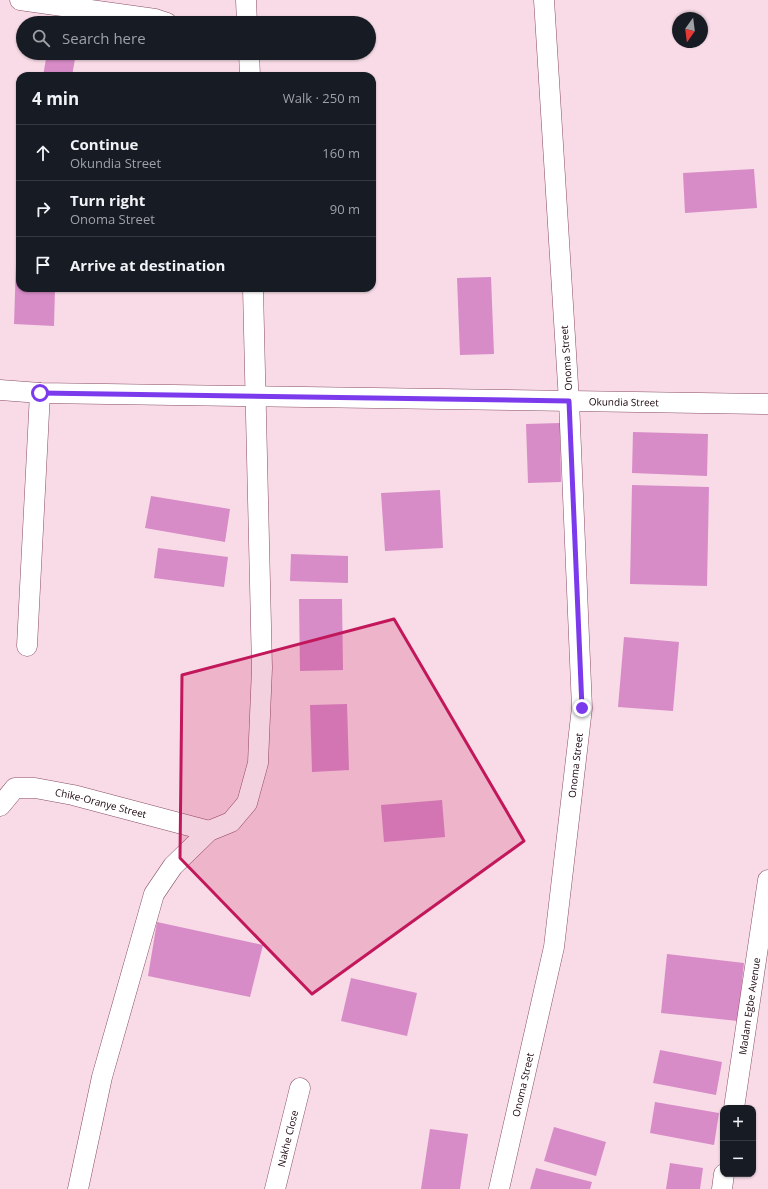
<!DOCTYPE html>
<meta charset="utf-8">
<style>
:root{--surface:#171b24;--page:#242831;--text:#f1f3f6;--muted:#9ea1a6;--line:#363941}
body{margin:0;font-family:"Open Sans",sans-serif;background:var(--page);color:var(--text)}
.controls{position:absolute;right:12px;bottom:12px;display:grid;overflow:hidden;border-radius:8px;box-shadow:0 1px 3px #0004}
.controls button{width:36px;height:36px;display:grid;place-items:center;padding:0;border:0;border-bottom:1px solid var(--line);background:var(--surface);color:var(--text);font:20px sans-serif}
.compass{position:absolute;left:672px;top:12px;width:36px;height:36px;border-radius:50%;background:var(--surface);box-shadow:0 1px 3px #0004;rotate:194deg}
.stop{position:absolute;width:12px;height:12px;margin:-9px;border:3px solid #7c3aed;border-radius:50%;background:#fff}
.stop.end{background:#7c3aed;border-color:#fff;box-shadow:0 1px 4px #0008}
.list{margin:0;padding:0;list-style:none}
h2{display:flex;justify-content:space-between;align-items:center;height:52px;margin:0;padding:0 16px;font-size:17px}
h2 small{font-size:13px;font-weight:400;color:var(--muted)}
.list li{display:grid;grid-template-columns:26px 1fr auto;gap:12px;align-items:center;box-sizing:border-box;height:56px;padding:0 16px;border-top:1px solid var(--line)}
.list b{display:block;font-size:15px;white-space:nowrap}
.list p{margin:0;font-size:13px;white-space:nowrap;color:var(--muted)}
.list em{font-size:13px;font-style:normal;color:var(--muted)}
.icon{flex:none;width:22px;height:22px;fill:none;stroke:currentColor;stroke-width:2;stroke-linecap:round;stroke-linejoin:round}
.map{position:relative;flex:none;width:768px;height:1189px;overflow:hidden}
.search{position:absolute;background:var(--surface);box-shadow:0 1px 3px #0004;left:16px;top:16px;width:360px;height:44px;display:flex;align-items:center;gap:10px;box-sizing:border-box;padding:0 14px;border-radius:22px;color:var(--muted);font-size:15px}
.panel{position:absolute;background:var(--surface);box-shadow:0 1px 3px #0004;left:16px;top:72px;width:360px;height:220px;border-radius:12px}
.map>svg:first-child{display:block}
</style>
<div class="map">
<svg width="768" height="1189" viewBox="0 0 768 1189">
<rect width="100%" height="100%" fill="#f8dbe6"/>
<!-- building -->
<g fill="#d78cc8">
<polygon points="47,53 76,53 72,76 43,76"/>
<polygon points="754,169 757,208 685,213 683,173"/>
<polygon points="17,233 20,233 20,288 55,288 54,326 14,324"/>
<polygon points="491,277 494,354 460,355 457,278"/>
<polygon points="303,288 353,288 354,292 303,292"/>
<polygon points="560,423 561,482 528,483 526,424"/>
<polygon points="633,432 708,434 707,476 632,473"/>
<polygon points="632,485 709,487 707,586 630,584"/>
<polygon points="440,490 443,548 385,551 381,493"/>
<polygon points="151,496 230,509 225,542 145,528"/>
<polygon points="158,548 228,557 224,587 154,578"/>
<polygon points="291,554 348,556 348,583 290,581"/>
<polygon points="299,599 342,599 343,670 300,671"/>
<polygon points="624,637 679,642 673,711 618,707"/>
<polygon points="347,704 349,770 312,772 310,705"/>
<polygon points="442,800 445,837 384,842 381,805"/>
<polygon points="157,922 263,945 250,997 148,976"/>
<polygon points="667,954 744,963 738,1021 661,1013"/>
<polygon points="351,978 417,993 407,1036 341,1021"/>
<polygon points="660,1050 722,1062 716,1095 653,1083"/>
<polygon points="655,1102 719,1113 714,1145 650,1133"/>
<polygon points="554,1127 606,1142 596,1176 544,1161"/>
<polygon points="430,1129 468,1134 460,1189 421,1189"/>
<polygon points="670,1163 703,1168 700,1189 666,1189"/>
<polygon points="536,1168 592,1182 590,1189 530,1189"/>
</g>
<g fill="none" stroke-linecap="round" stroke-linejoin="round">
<!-- minor casing -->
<g stroke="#894d66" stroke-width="21">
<g id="minor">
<polyline points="20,0 155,19 167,23"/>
<polyline points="246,0 247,23"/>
<polyline points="249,53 250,76"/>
<path id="s1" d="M0 390 40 393 768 404"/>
<polyline points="27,646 40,393"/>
<path id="s2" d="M0 806 15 788H35L73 795 209 831"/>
<path id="s3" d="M734 1108 768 880"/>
<polyline points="78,1189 102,1077 154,894 173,866 209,831 231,822 247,803 258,763 262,668 253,288"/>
<path id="s4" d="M275 1189 300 1088"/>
<path id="s5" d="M499 1189 554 947 582 708 569 401 544 0"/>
<polyline points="722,1189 724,1174"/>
</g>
</g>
<!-- minor -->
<use href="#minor" stroke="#fff" stroke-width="20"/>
</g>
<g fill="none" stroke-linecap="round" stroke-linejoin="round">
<!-- route -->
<polyline stroke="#7c3aed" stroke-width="5" points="40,393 569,401 582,708"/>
</g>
<!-- marked area -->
<path fill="#c2185b" fill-opacity="0.2" stroke="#c2185b" stroke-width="3" stroke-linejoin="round" d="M394 619 524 841 312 994 180 858 182 675Z"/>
<g text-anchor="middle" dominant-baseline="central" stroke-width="4" stroke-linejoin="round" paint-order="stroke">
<!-- street labels -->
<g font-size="10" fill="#1a050e" stroke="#fff">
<text transform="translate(566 358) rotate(-94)">Onoma Street</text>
<text stroke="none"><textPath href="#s1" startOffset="624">Okundia Street</textPath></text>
<text stroke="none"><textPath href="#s5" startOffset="431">Onoma Street</textPath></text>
<text stroke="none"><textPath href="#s2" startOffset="111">Chike-Oranye Street</textPath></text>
<text stroke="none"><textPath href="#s3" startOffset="103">Madam Egbe Avenue</textPath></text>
<text stroke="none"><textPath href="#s5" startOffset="107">Onoma Street</textPath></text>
<text stroke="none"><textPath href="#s4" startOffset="52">Nakhe Close</textPath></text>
</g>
</g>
</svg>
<div class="controls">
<button>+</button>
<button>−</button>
</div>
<svg class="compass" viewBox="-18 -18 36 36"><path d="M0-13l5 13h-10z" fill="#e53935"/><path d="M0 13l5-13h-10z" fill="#9ea1a6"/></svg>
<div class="stop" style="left:40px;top:393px"></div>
<div class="stop end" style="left:582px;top:708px"></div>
<div class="search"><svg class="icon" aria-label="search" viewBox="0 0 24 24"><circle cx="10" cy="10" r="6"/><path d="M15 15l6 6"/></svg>Search here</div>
<section class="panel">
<h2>4 min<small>Walk · 250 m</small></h2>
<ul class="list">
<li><svg class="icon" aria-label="ahead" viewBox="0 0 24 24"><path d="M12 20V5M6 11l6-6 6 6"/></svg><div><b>Continue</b><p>Okundia Street</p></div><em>160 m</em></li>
<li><svg class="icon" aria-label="right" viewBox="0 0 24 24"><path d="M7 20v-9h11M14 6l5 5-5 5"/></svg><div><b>Turn right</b><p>Onoma Street</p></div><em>90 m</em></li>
<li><svg class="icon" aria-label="arrive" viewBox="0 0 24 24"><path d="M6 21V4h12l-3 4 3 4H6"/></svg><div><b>Arrive at destination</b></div></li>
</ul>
</section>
</div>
